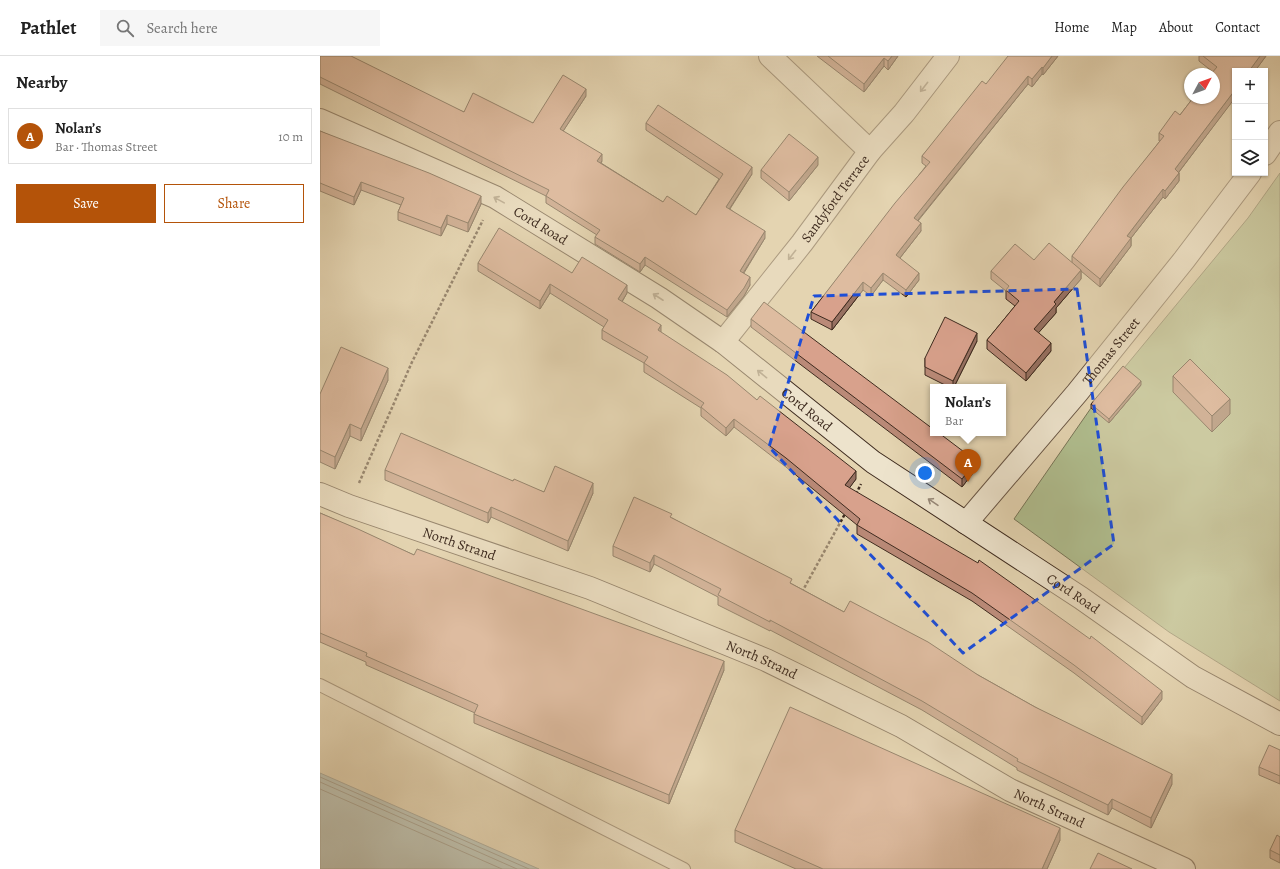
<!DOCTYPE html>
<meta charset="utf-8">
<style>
:root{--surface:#fff;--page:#f6f6f6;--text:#222;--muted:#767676;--line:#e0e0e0;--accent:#b45309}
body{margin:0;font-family:Alegreya,serif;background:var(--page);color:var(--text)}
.controls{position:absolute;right:12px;top:12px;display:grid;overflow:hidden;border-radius:0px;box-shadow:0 1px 3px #0004}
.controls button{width:36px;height:36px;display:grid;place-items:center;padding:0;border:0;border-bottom:1px solid var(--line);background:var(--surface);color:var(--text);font:20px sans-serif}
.compass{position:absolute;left:864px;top:12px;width:36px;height:36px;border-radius:50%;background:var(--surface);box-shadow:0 1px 3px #0004;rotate:49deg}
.you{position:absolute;left:605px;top:417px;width:14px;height:14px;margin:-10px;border:3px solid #fff;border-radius:50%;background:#1a73e8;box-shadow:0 0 0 6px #1a73e833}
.badge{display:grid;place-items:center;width:26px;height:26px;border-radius:50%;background:var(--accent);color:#fff;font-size:13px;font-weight:700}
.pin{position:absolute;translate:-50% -33px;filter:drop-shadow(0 1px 2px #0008)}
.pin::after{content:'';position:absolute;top:21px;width:14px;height:12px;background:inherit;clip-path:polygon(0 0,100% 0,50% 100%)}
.popup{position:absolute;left:610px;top:328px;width:76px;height:52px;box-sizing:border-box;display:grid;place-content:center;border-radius:0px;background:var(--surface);filter:drop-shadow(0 1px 3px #0005);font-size:13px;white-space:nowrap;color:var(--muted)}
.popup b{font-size:15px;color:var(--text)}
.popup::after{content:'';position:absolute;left:50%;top:100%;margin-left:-8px;border:8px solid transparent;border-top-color:var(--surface)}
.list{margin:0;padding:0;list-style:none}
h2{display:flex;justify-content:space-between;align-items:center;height:52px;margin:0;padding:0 16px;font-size:17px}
h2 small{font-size:13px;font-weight:400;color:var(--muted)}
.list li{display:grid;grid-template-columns:26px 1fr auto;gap:12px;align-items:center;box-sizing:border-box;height:56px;margin:0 8px 8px;padding:0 8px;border:1px solid var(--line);border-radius:0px}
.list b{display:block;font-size:15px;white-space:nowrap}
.list p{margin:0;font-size:13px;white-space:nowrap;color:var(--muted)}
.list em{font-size:13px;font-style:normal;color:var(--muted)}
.actions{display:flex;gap:8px;padding:12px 16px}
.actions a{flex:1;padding:9px 0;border:1px solid var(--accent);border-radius:0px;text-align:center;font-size:14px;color:var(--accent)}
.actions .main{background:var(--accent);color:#fff}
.icon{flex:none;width:22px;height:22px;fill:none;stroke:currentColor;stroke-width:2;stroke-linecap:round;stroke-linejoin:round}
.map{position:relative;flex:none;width:960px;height:813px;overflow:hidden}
header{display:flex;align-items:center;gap:24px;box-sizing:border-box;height:56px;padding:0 20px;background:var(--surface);border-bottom:1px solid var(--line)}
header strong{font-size:19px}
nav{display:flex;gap:22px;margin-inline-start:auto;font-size:14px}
.search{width:280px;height:36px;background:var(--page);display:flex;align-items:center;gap:10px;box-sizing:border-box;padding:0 14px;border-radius:0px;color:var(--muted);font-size:15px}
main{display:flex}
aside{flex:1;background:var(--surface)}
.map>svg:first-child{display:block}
</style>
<header>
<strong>Pathlet</strong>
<div class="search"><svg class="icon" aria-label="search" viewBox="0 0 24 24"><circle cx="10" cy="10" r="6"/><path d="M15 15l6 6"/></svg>Search here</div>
<nav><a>Home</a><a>Map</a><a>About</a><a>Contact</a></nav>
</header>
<main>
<aside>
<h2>Nearby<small></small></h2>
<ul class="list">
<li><span class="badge">A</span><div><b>Nolan’s</b><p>Bar · Thomas Street</p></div><em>10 m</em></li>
</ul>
<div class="actions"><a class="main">Save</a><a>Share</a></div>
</aside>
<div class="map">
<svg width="960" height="813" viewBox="0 0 960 813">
<rect width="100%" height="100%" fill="#e4d4b1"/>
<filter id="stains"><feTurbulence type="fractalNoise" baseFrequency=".005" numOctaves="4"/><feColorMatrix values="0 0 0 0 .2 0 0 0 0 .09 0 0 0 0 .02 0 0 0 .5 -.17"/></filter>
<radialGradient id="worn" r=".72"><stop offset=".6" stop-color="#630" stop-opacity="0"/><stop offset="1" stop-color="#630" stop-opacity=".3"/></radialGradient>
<!-- green -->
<polygon fill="#b0be8f" stroke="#777457" points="960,117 960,645 849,576 694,463 771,352 928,162"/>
<!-- water -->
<polygon fill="#9cb5b8" stroke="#767e7b" points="0,717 219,813 0,813"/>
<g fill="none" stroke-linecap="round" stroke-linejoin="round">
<!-- shore -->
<g stroke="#6d706c" stroke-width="1">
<polyline points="0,721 209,813"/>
<polyline points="0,726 197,813"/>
<polyline points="0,733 182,813"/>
</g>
<!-- lane casing -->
<g stroke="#685544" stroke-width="14">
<polyline id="lane" points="0,629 364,813"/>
</g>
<!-- street casing -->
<g stroke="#685544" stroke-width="24">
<g id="street">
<polyline points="450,0 550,95"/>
<polyline points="945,98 960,76"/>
<path id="s1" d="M403 286 482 187 550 95 584 57 628 0"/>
<path id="s2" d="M646 467 757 337 864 204 930 117"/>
</g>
</g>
<!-- secondary casing -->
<g stroke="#3e2b1f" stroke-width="24">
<g id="secondary">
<path id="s3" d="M0 64 175 141 339 242 403 286 553 406 761 542 873 621 960 668"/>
<path id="s4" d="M0 438 29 450 270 532 446 604 581 670 690 734 864 813"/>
</g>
</g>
<!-- path -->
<g stroke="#3e2b1f" stroke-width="2.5" stroke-dasharray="3 2" stroke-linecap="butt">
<polyline points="39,427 92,306 163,164"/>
<polyline points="536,438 541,428"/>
<polyline points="482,536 526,456"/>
</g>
<!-- lane -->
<use href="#lane" stroke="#ede3cc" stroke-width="12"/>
<!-- street -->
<use href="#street" stroke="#ede3cc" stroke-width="22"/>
<!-- secondary -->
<use href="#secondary" stroke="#ede3cc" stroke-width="22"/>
</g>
<!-- wall -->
<g fill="#ba8a78" stroke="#3e2b1f">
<polygon points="0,0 144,56 213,67 266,40 243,75 282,105 281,107 343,146 376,159 399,123 326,74 326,67 432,118 410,153 445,182 424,217 430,229 424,240 407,261 325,209 320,216 275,188 275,181 277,179 226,147 226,140 0,28"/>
<polygon points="497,0 578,0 568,14 564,10 544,36"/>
<polygon points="738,0 723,19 722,18 712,31 708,28 598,165 601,175 580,202 599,224 586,241 563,224 551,240 543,234 512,274 491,263 491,256 606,110 602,107 602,100 666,28"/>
<polygon points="879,0 946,0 859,116 859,125 845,143 843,141 811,182 811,190 780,231 761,215 761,223 736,252 736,257 718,277 731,295 706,325 667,293 667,284 695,250 686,243 686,235 671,223 671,215 714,204 752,207 752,200 840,85 839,85 839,77 860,59 893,16 879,5"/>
<polygon points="0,75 161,148 148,176 127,168 121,180 78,164 78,156 81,149 41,134 34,149 0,135"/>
<polygon points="498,109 469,145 441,122 441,114"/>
<polygon points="158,207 252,217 307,237 302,246 341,277 437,344 536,423 529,432 842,643 822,669 754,617 652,545 537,478 537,469 466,411 414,371 406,380 381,360 381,352 324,316 324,307 282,283 282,274 284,271 230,237 220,253 158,215"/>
<polygon points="431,263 656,413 642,431 431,271"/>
<polygon points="657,285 634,331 629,331 605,319 605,302"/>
<polygon points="853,320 910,358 892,376 853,336"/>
<polygon points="68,324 41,385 30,380 15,413 0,406 0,338"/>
<polygon points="821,329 789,367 771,352 771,348"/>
<polygon points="65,414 193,425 224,436 273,437 248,495 171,461 168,467 65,424"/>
<polygon points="0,457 94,499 404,614 349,748 154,667 154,658 155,657 46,609 46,606 0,586"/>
<polygon points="352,462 472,528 524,556 658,619 852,728 831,772 792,752 788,759 697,714 697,712 602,654 450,574 450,575 398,549 398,541 334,508 330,516 293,500 293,490"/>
<polygon points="960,694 960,728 939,719 939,711"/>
<polygon points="415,774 740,784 727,813 476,813 415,786"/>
<polygon points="960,781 960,807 950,802 950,794"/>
</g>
<!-- shaded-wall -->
<g fill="#977162" stroke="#3e2b1f">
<polygon points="572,0 578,0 568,14 568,5"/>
<polygon points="732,0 738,0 723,19 723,12"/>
<polygon points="940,0 946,0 935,15 929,15"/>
<polygon points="564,2 564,10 544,36 544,28"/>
<polygon points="722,11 722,18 712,31 712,23"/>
<polygon points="708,20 708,28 594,169 594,162"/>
<polygon points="266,33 266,40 240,80 240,73"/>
<polygon points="915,34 915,42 855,121 855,113"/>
<polygon points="282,98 282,105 277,112 277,105"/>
<polygon points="498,101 498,109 469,145 469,136"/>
<polygon points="432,111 432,118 406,158 406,151"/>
<polygon points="859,117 859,125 845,143 845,135"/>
<polygon points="41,126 41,134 34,149 34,141"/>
<polygon points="843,133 843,141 811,182 811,190 780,231 780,223 807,180"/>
<polygon points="161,140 161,148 148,176 148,167"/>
<polygon points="127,159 127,168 121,180 121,172"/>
<polygon points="601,167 601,175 576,207 576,199"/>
<polygon points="445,175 445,182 420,222 420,215"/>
<polygon points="325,201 325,209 320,216 320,208"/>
<polygon points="761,214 761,223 736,252 736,257 714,282 714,273 734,246"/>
<polygon points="563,217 563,224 551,240 551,232"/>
<polygon points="599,217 599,224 586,241 586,234"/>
<polygon points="430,221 430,229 424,240 407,261 407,254"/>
<polygon points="543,226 543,234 512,274 512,266"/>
<polygon points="230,228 230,237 220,253 220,245"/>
<polygon points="307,229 307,237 298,252 298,243"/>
<polygon points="341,269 341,277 338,274"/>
<polygon points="657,277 657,285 634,331 633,331 633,325"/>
<polygon points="731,287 731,295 706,325 706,317"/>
<polygon points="68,312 68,324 41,385 41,373"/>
<polygon points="821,325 821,329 789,367 789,363"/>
<polygon points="910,343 910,358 892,376 892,360"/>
<polygon points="414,363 414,371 406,380 406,372"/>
<polygon points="30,368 30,380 15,413 15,401"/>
<polygon points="656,405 656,413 642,431 642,423"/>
<polygon points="536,415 536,423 525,438 525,429"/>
<polygon points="273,427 273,437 248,495 248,485"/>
<polygon points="171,451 171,461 168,467 168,457"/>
<polygon points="334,499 334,508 330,516 330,507"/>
<polygon points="404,605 404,614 349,748 349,739"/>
<polygon points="842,635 842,643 822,669 822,661"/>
<polygon points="852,718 852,728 831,772 831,762"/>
<polygon points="792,743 792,752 788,759 788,749"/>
<polygon points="740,772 740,784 727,813 722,813"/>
</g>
<!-- building -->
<g fill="#d8a18c" stroke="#3e2b1f">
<polygon points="0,0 31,0 144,56 153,37 213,67 243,19 266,33 240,73 282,98 277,105 343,146 347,140 376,159 403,118 326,67 338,49 432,111 406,151 445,175 420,215 430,221 424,232 407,254 325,201 320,208 275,181 280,174 226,140 229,134 0,21"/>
<polygon points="508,0 572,0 568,5 564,2 544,28"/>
<polygon points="688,0 732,0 723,12 722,11 712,23 708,20 594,162 601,167 576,199 599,217 586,234 563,217 551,232 543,226 512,266 491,256 575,147 610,106 602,100 662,25 666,28"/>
<polygon points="883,0 940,0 929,15 915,15 915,34 855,113 859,117 845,135 843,133 807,180 811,182 780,223 752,200 803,131 844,80 839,77 855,55 860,59 873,42 894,42 894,18 891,18 897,11"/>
<polygon points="0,75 109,117 161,140 148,167 127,159 121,172 78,156 84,142 41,126 34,141 0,127"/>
<polygon points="469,78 498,101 469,136 441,114"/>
<polygon points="179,172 252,217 262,201 307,229 298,243 341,269 338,274 407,319 437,344 440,340 536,415 525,429 658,507 659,504 770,583 771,580 842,635 822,661 754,609 652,537 537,469 540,463 466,402 414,363 406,372 381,351 384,347 324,307 328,301 282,274 288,264 230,228 220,245 158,207"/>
<polygon points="729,187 761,214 734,246 736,248 714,273 731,287 706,317 667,284 699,245 686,234 689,230 671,215 695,188 714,204"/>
<polygon points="444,246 613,373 613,377 619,377 656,405 642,423 431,263"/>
<polygon points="625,261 657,277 633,325 605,311 605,302"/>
<polygon points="21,291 68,312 41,373 30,368 15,401 0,394 0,338"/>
<polygon points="870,303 910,343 892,360 853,320"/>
<polygon points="803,310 821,325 789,363 771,348"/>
<polygon points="81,377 193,425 194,423 224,436 235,410 273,427 248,485 171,451 168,457 65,414"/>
<polygon points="314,441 352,458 350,461 472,523 470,527 524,556 530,545 608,586 658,619 715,651 852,718 831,762 792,743 788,749 697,705 698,703 602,645 450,564 450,566 398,539 401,533 334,499 330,507 293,490"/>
<polygon points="0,457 38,473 94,499 97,493 404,605 349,739 154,658 158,649 46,600 47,597 0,577"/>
<polygon points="470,651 740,772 722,813 503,813 415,774"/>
<polygon points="949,689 960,694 960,720 939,711"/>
<polygon points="957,779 960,781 960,799 950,794"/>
<polygon points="778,797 812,813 770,813"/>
</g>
<!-- one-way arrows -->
<defs><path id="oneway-shaft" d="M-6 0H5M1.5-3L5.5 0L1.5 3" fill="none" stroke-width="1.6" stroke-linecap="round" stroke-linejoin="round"/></defs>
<g stroke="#968776">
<use href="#oneway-shaft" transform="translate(604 31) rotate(128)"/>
<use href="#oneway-shaft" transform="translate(179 144) rotate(-151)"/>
<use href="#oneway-shaft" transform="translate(472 199) rotate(128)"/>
<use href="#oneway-shaft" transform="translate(338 241) rotate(-147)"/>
<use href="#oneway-shaft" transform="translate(442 318) rotate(-141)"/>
<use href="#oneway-shaft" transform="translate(613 446) rotate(-146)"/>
</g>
<!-- marked area -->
<path d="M0 0H960V813H0ZM757 233 794 488 643 597 449 391 494 240Z" fill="#e4d4b1" fill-opacity=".55" fill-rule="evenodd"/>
<path fill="none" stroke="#1d4ed8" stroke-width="3" stroke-dasharray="8 5" stroke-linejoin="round" d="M757 233 794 488 643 597 449 391 494 240Z"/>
<g text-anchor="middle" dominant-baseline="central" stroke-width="3" stroke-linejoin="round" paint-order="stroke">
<!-- street labels -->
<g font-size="14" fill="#3e2b1f" stroke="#ede3cc">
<text stroke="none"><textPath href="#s1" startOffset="182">Sandyford Terrace</textPath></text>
<text stroke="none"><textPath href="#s3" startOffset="245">Cord Road</textPath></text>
<text stroke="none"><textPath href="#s2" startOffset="225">Thomas Street</textPath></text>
<text stroke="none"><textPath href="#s3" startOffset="569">Cord Road</textPath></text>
<text stroke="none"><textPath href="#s4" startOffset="148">North Strand</textPath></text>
<text stroke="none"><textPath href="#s3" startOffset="893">Cord Road</textPath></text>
<text stroke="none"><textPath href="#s4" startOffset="472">North Strand</textPath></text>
<text stroke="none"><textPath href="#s4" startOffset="796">North Strand</textPath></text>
</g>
</g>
<rect width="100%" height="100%" filter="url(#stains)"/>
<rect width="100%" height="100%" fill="url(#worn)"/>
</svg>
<div class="controls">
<button>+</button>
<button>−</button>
<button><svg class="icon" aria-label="layers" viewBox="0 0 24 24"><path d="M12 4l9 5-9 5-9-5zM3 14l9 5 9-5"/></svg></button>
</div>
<svg class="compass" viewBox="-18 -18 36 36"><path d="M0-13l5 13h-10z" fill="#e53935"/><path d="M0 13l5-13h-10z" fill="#767676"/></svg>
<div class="you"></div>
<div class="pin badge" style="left:648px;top:426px">A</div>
<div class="popup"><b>Nolan’s</b>Bar</div>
</div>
</main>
